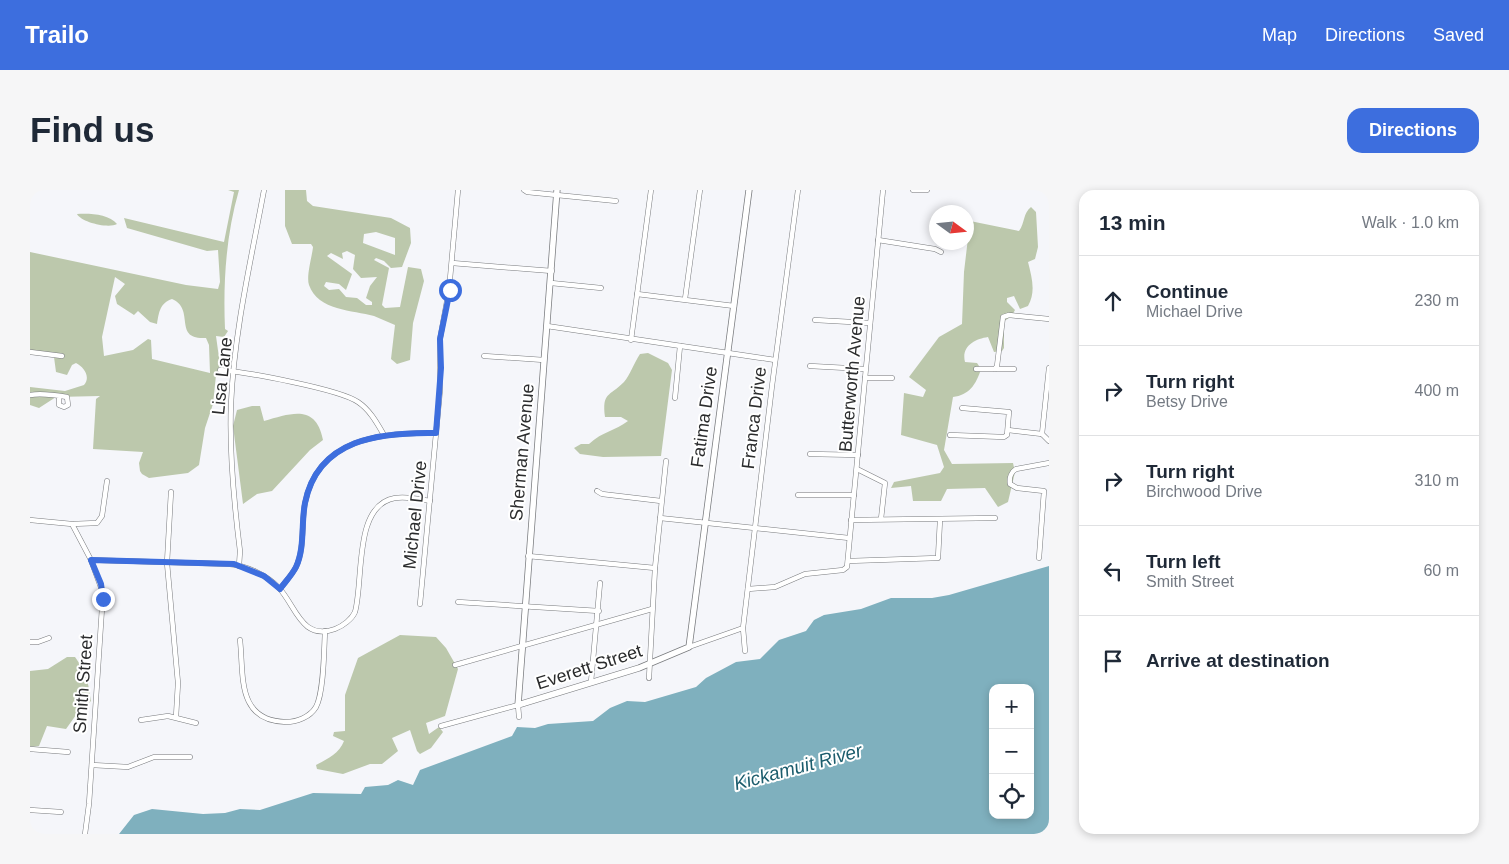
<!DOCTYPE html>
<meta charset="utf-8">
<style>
:root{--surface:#fff;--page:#f6f6f7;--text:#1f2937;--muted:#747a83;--line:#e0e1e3;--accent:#3d6ede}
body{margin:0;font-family:Helvetica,sans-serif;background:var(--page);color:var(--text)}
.controls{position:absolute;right:15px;bottom:15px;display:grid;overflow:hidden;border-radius:10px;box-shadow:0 2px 8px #0003}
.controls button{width:45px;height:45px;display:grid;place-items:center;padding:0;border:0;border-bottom:1px solid var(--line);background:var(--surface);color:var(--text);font:25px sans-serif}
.compass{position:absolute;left:899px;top:15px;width:45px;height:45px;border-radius:50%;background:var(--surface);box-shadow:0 2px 8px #0003;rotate:105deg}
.stop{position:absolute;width:15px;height:15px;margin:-11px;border:4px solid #3d6ede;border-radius:50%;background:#fff}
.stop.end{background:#3d6ede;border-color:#fff;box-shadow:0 1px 5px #0008}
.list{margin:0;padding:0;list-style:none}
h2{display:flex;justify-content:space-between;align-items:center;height:65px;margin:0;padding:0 20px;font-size:21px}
h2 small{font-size:16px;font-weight:400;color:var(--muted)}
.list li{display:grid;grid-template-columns:32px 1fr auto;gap:15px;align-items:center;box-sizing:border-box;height:90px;padding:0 20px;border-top:1px solid var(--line)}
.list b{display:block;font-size:19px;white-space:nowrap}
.list p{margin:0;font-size:16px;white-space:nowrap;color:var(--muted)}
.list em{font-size:16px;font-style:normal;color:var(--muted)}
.icon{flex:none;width:28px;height:28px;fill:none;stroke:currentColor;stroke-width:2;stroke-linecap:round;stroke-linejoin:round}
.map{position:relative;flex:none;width:1019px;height:644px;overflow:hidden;border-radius:15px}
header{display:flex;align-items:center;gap:30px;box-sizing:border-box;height:70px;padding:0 25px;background:var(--accent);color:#fff}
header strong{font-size:24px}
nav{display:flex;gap:28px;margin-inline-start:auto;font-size:18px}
.intro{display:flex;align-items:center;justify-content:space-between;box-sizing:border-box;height:120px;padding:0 30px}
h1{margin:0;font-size:35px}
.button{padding:12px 22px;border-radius:15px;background:var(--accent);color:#fff;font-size:18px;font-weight:700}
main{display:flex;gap:30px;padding:0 30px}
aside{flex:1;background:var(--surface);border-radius:15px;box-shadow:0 2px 8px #0003}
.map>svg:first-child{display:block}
</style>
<header>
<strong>Trailo</strong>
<nav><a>Map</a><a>Directions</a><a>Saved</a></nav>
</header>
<div class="intro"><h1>Find us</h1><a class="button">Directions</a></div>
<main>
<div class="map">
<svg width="1019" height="644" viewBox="0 0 1019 644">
<rect width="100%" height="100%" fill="#f5f6fa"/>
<!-- green -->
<g fill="#bcc8ac" fill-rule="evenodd">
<path d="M198 0H209C196 45 193 92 195 139L198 141 194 147 186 146 190 175 186 185 183 214 175 238 169 275 158 283 119 288 112 284 110 281 109 273 113 262 63 259 66 209 70 206 26 207 9 218 0 215V197L35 201 54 195C61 187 54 177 46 173L42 175 37 185 26 182 24 167 33 165 0 160V62L156 95 188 99 190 92 188 60 177 61 97 38 94 28 194 52 204 2ZM85 87 95 94 85 106 87 114 104 125 108 121 120 132 127 134C129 122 130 113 142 109 166 119 142 150 176 148L179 155 180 183 122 169 121 150 118 149 103 160 74 166 72 147Z"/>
<path d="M255 0H276L277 11 283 16 361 28 380 38 381 53 372 77 361 78 354 71 346 68 344 70 359 78 352 115 355 118 370 117 378 77 391 79 394 91 383 133 380 170 367 174 361 169 365 135C358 132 351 129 344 126 323 120 288 121 279 95 276 86 282 67 283 57L281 54H262L255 36ZM346 42 365 48V65L333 53 334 44ZM317 61 325 65 323 79 331 88 347 87 340 96 336 108 342 112V115H336L327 108 316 107 309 99 299 100 294 96 296 92 309 94 316 100 322 84 297 66 301 63 313 69 312 63Z"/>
<path d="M1001 17 1006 22 1008 57 1005 69 998 72C1002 88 1006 102 998 116L990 119 984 106 977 108V112L985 120 981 127 974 131V158L972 161 964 162 958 147C945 149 931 156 935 172L947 173 951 179C946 195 939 205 923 207L914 260 922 274 983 273 985 282 978 312 968 317 955 298 917 299 911 311H883L881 296 861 298 864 292 910 283 914 277 907 255 871 245 874 203 893 207 896 200 879 187 909 147 932 134 934 82 940 31 989 41C995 33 993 23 1001 17Z"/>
<path d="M47 24C59 23 79 24 87 34 78 39 51 32 47 24Z"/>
<path d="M618 163 638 173 642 180 631 266 573 267 550 264 544 258 551 254H559C573 241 585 241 598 231L591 227H575C572 202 579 207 594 192 600 185 604 173 610 164Z"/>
<path d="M222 216H230L234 231C262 223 286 214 293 250L280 260 242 301 227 304 213 314 203 236 207 220Z"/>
<path d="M370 445 406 447 416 458 428 479 415 526 396 533 399 544 409 537 413 542 401 558 390 564 387 561 380 540 362 548 368 561 352 574H340L313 584 287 579 286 575C297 569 309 564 314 551L303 546 304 542 315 541V505L328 468Z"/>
<path d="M37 467H45C57 484 58 491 61 511L46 525 36 539 17 536 9 556 0 557V481L18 479Z"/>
</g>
<!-- water -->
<path fill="#7fb0be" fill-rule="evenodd" d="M1019 376V644H89L104 625 122 619 173 624 195 623 210 619 230 620 283 603 331 604 335 597 358 595 368 590 383 595 390 580 482 546 487 537 505 538 518 534 563 531 580 518 597 511 615 512 666 497 676 488 706 472 730 469 749 450 776 441 784 430 794 425 831 419 861 408H902L919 405ZM963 498H1000V625H963Z"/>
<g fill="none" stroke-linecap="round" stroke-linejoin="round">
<!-- minor casing -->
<g stroke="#797b7e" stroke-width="5.5">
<g id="minor">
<polyline points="494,0 497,2 586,11"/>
<polyline points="883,0 897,0"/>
<polyline points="848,50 905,59 911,62"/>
<polyline points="422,73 522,81"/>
<polyline points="521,93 571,98"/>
<polyline points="607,104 704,116"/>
<polyline points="655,109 670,0"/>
<polyline points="785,130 840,133"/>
<polyline points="517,136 745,170"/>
<polyline points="601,150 621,0"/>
<polyline points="0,162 32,166"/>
<polyline points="454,166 514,170"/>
<polyline points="780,176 835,179"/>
<polyline points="1019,178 1012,244 1019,251"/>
<polyline points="946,179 984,179"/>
<polyline points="965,179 967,176 973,127 979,125 1019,129"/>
<path d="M190 180C216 182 309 199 328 212 340 220 347 233 354 245"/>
<polyline points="835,188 862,188"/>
<path d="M0 205C12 203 25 205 37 207L38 215 34 217 29 215V206"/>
<polyline points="645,208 650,156"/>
<polyline points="978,240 1012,244"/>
<polyline points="920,245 974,247 977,245 979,222 932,218"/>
<polyline points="780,264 828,265"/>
<polyline points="827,279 855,293 851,329"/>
<polyline points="567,301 572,304 631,311"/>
<polyline points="141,302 137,373 148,493 146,527"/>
<polyline points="768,305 824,305"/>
<polyline points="630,328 819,348"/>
<polyline points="0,330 42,334 67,333 72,326 77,291"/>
<polyline points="821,330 965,328"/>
<polyline points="42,334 61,370 73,403 59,614 55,644"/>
<polyline points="498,366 625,378"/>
<path d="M1009 368 1014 301 987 298 980 294C979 288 981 282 986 279L1019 273"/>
<path d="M61 370 198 374C215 375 237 385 249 398 266 416 271 451 305 439 313 436 322 429 325 422 334 390 323 315 365 308 377 306 389 309 400 311"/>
<polyline points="818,371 908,368 910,330"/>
<path d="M209 376 210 361C204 313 199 262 201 214 204 142 221 70 234 0"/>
<path d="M250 399C255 392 262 385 266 377 275 358 271 334 275 313 288 248 351 242 406 243"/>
<polyline points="718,399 745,397 775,384 813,380 817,377 853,0"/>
<polyline points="428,412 569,421"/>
<polyline points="390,414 410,201 410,149 419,100 428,0"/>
<path d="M210 450C214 485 206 531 256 532 267 532 280 527 286 517 294 502 294 459 295 441"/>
<polyline points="0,452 8,452 19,448"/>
<polyline points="659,457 713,438"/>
<polyline points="715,461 713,438 742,196 768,0"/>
<polyline points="425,475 622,419"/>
<polyline points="619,488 625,378 636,271"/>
<polyline points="561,492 570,393"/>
<polyline points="111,530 138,526 166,533"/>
<polyline points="411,536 488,515 489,527"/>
<polyline points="0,559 38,562"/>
<polyline points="62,575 98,577 124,567 160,567"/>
<polyline points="0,620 31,622"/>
</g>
</g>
<!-- tertiary casing -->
<g stroke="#797b7e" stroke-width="7">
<polyline id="tertiary" points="527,0 488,515 609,478 659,457 719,0"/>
</g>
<!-- minor -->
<use href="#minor" stroke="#fff" stroke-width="4.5"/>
<!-- tertiary -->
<use href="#tertiary" stroke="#fff" stroke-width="5.5"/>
</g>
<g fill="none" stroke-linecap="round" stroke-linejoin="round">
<!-- route -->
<path stroke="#3d6ede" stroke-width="6" d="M73 409 71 394 61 370 204 374 234 386 250 399C255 392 262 385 266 377 275 358 271 333 275 313 288 248 351 242 406 243L411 178 410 149 420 100"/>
</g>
<g text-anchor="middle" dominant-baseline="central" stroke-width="4" stroke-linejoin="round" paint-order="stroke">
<!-- street labels -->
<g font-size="18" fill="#2b2c2d" stroke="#fff">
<text transform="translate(822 184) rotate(-85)">Butterworth Avenue</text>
<text transform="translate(192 186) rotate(-84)">Lisa Lane</text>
<text transform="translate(674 227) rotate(-82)">Fatima Drive</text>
<text transform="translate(724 228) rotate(-83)">Franca Drive</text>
<text transform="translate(492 262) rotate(-85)">Sherman Avenue</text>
<text transform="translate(385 325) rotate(-84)">Michael Drive</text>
<text transform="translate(559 477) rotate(-18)">Everett Street</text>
<text transform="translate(53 494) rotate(-86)">Smith Street</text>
</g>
<!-- water labels -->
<g font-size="19" font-style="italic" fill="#1c5d6d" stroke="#fff">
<text transform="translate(768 577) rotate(-15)">Kickamuit River</text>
</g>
</g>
</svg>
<div class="controls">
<button>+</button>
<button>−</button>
<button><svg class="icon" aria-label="locate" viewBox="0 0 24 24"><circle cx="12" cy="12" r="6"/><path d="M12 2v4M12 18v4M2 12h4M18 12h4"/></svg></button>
</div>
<svg class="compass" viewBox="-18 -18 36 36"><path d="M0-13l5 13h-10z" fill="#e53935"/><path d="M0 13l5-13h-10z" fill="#747a83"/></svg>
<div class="stop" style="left:420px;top:100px"></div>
<div class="stop end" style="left:73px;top:409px"></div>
</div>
<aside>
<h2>13 min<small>Walk · 1.0 km</small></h2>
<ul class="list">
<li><svg class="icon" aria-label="ahead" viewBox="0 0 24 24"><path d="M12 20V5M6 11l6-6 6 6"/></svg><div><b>Continue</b><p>Michael Drive</p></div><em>230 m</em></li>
<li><svg class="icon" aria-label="right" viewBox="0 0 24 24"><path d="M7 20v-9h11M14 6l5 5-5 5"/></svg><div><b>Turn right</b><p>Betsy Drive</p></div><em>400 m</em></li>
<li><svg class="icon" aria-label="right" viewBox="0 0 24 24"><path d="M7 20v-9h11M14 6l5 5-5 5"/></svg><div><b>Turn right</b><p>Birchwood Drive</p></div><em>310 m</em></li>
<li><svg class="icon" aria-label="left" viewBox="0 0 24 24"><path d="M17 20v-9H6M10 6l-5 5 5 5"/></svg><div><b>Turn left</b><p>Smith Street</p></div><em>60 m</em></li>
<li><svg class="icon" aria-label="arrive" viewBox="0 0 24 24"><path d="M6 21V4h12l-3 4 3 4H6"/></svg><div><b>Arrive at destination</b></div></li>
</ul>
</aside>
</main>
